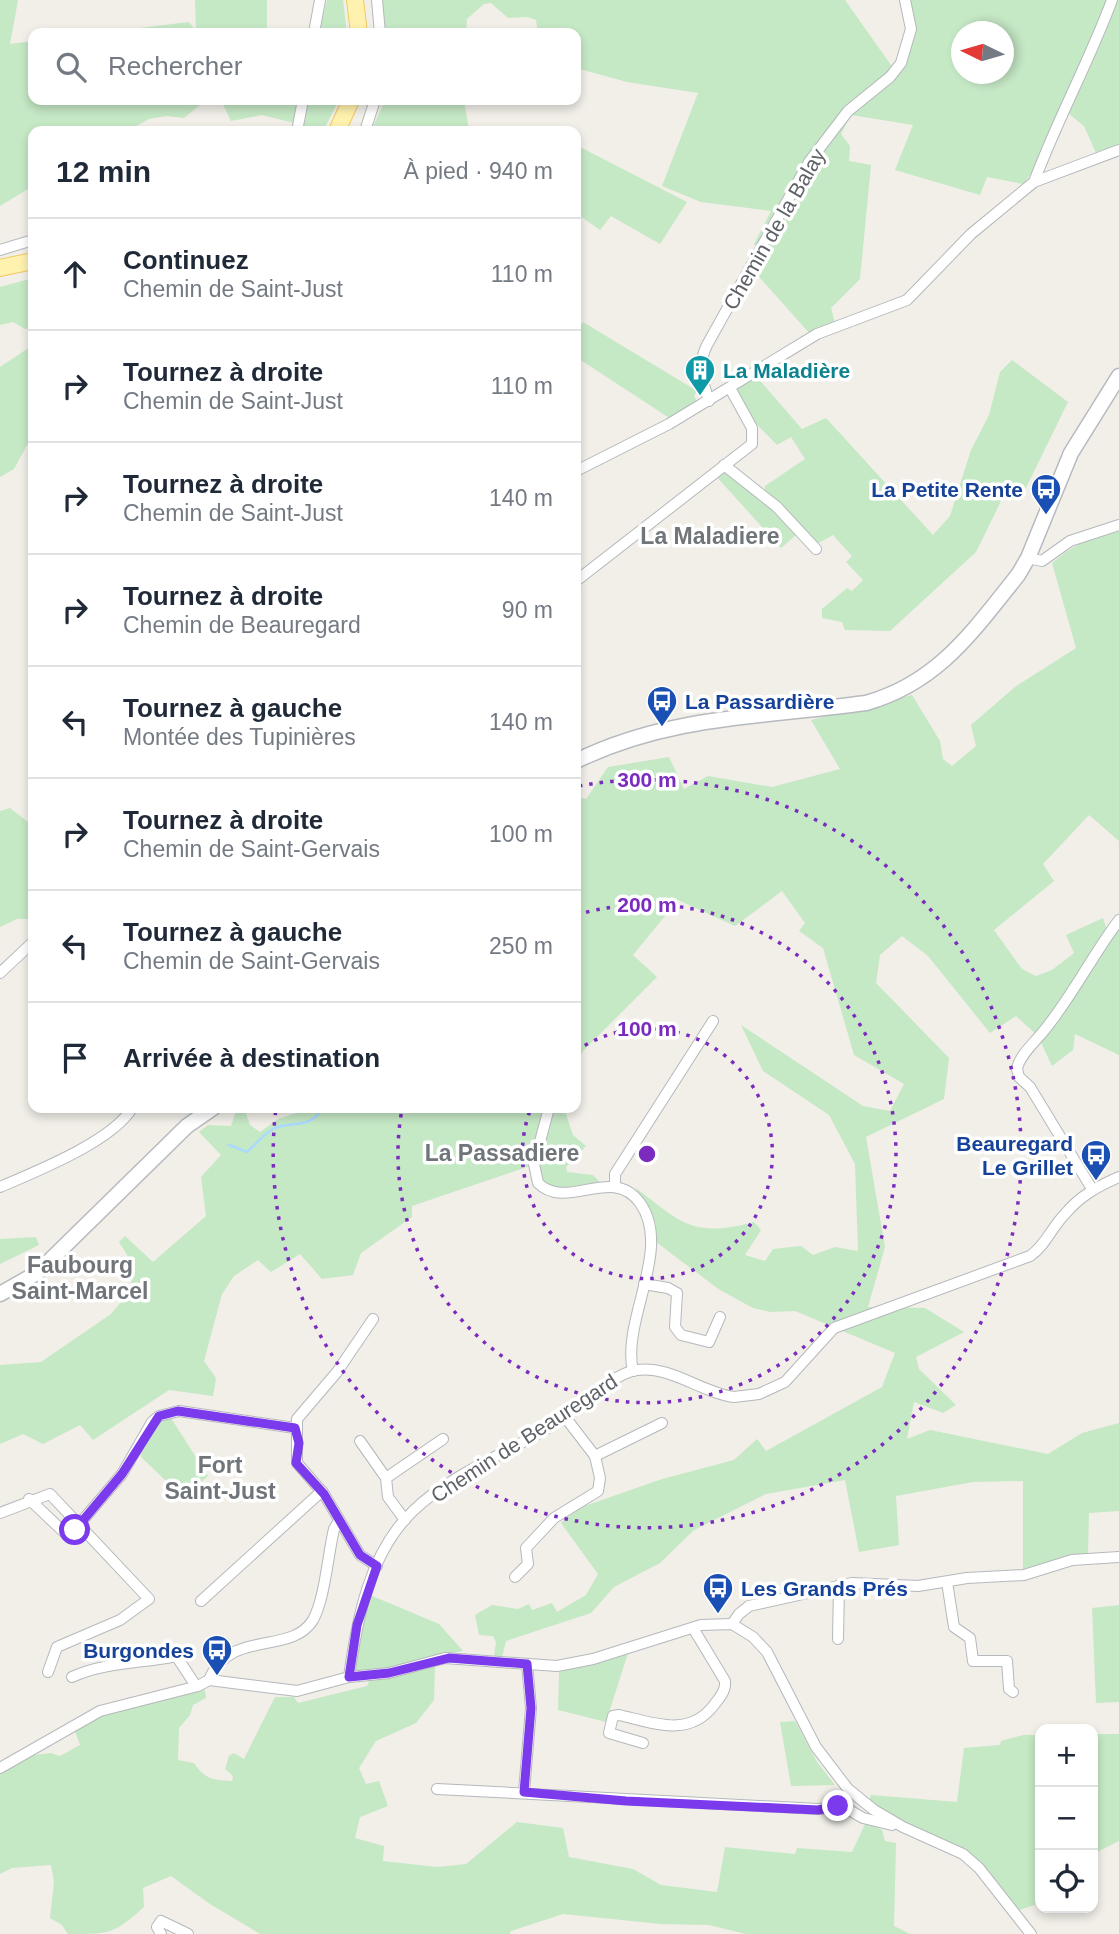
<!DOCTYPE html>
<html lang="fr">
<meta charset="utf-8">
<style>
:root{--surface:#fff;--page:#f2f2f3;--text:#1f2937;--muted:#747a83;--line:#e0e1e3}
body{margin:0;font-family:Arial,sans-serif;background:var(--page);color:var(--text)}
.controls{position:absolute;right:21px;bottom:21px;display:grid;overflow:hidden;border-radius:14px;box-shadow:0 4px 10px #0003}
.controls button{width:63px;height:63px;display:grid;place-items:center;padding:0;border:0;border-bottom:2px solid var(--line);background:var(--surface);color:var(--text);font:35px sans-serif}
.compass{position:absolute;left:951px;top:21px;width:63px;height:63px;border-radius:50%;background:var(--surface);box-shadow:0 4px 10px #0003;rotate:275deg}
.stop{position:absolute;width:21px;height:21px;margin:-16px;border:5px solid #7c3aed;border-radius:50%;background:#fff}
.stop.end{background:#7c3aed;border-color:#fff;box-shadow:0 2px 7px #0008}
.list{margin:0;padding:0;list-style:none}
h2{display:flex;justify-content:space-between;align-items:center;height:91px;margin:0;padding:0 28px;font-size:30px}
h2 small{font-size:23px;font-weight:400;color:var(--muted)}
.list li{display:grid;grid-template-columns:46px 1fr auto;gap:21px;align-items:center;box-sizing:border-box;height:112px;padding:0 28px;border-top:2px solid var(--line)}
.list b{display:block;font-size:26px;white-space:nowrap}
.list p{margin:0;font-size:23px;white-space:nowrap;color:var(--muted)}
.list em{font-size:23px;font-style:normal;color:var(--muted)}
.icon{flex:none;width:38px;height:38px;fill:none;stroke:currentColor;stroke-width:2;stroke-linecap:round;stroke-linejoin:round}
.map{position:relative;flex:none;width:1119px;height:1934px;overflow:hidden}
.search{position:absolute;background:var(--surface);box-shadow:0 4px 10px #0003;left:28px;top:28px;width:553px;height:77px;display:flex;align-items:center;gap:18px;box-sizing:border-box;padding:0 24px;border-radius:14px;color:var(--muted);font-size:26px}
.panel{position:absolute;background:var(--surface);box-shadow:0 4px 10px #0003;left:28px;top:126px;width:553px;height:987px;border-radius:14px}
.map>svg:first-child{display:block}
</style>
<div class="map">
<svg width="1119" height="1934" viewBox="0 0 1119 1934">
<rect width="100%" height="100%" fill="#f1efe8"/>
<!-- green -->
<g fill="#c5e8c5" fill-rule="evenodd">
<polygon points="0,0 18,0 10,44 33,41 33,100 206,100 184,118 167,116 149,119 127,131 33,131 33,186 0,206"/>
<polygon points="195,0 267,0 267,33 99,33 189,22 196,31"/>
<polygon points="327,0 343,0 347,33 318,33"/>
<path d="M382 0H845L893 68 841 113 907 60 913 39 908 0H1110L1034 170 1023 184 987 177 980 195 895 170 913 125 851 115 841 134 850 146 849 161 871 165 860 279 831 308 835 323 810 334 753 270 760 256 754 244 771 211 701 202 662 186 698 93 627 82 576 68V33H538L536 20 527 17 508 18 491 3 484 4 467 19 466 33H384ZM962 32H1004V74H962Z"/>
<polygon points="1116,0 1119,0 1119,144 1096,153 1084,126 1068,113"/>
<polygon points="221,100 297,100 294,123 262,115 231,121"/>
<polygon points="308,100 339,100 323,131 303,131"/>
<polygon points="385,100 464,100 469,131 371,131"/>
<polygon points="576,145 687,202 660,244 611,216 600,230 576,213"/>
<polygon points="33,278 33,328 25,329 13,322 0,325 0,287"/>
<polygon points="583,322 697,391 694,396 698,404 671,419 576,357 576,334"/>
<polygon points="33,345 33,434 14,469 0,477 0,367"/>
<path d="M1012 360 1068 402 1020 500 1005 493 976 552 890 631 845 630 842 622 822 618V609L847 588 852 591 863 580 846 562 852 556 833 535 815 545 764 493 765 486 805 459 791 437 777 445C763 430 737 408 736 387L756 376 802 429 826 418 933 535 950 516 971 450 989 415 1000 372Z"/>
<polygon points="723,469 773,507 796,535 781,548 715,475"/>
<path d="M1119 530V841L1089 815 1043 864 1054 881 994 930 1022 969 1036 976 1052 970 1074 953 1066 935 1103 918 1109 937 1119 926V1055L1075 1034 1073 1050 1052 1066 1038 1036 1016 1016 990 1033 928 956 902 936 880 955 876 983 949 1058 944 1099 866 1137 885 1247 868 1307 925 1308 964 1332 916 1357 919 1369 956 1405 943 1413 914 1402 907 1439 930 1430 1048 1454 1082 1433 1119 1423V1511L1089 1513 1088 1554 1023 1571V1481L973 1482 896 1496 899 1545 859 1552 845 1480 766 1494 694 1530 660 1563 614 1587 591 1613 506 1641 502 1657 494 1656 496 1642 493 1636 479 1635 475 1615 492 1605 518 1609 529 1604 532 1610 552 1603 557 1612 586 1595 598 1574 561 1523 579 1508 662 1479 734 1460 757 1439 766 1451 882 1387 895 1353 795 1311 770 1312 753 1308 720 1290 656 1242V1225L651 1211 635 1187C682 1224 693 1238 754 1222L761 1230 745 1255 765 1261 773 1249 801 1246 813 1255 835 1247 858 1251 855 1164 829 1115 763 1071 741 1025 863 1106 890 1111 904 1084 854 1055 823 948 799 931 805 923 782 891 735 926 678 900 633 955 657 977 583 1051 576 1066V797L586 799 608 767 669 757 684 789 708 776 772 787 840 769 811 720 912 695 940 741 943 759 952 766 976 746 971 725 1015 687 1076 648 1052 563C1073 545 1092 536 1119 530Z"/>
<polygon points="10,808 33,826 33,919 17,919 0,927 0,811"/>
<polygon points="237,1108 244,1108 250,1125 260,1132 278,1119 312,1108 564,1108 573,1135 586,1146 566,1167 567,1172 593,1175 600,1182 553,1189 544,1187 530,1166 412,1206 412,1217 361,1253 353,1275 322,1279 300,1254 271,1272 258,1260 234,1276 222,1294 204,1361 216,1378 213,1396 169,1390 93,1440 80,1425 43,1444 23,1434 0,1444 0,1365 41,1362 111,1314 131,1290 132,1263 119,1242 125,1236 153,1262 206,1216 201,1177 221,1155 199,1132 208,1125 231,1126"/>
<polygon points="36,1237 39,1245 0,1264 0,1239"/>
<polygon points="169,1415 208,1476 183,1497 141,1457 140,1451 158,1421"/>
<polygon points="370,1595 439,1624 463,1651 427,1657 384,1670 354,1670 358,1635"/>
<polygon points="1119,1605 1119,1702 1096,1703 1092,1608"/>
<polygon points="628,1653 606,1722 558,1710 559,1672"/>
<path d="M435 1666 434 1700 416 1723 376 1741 359 1768 366 1784 379 1781 388 1806 360 1817 355 1838 384 1846 383 1861 437 1867 466 1864 517 1822 563 1828 569 1857 633 1869 661 1885 717 1892 725 1847 795 1854 797 1848 852 1852 866 1822 882 1830 885 1841 896 1843 894 1926 910 1934H746L709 1925 661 1924 563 1914 511 1931 509 1934H260L210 1904 171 1876 143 1888 144 1907C114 1934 110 1934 68 1934L62 1925 50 1918 54 1882 51 1865 12 1868 0 1874V1774L33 1751 35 1755 51 1753 60 1756 80 1745 75 1731 107 1713 205 1690 206 1698 193 1705 190 1715 179 1728 178 1760 194 1763C205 1779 212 1780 232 1781L233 1776 225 1769 229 1756 234 1753 244 1759 275 1697H294L298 1703 367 1686 370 1679Z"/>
<polygon points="795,1721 817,1762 835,1785 791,1786 780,1722"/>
<polygon points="1093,1734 1119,1734 1119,1841 1093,1854"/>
<polygon points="1023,1735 1040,1735 1040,1903 1020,1910 964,1849 897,1819 869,1801 871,1795 957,1802 964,1748 1000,1745 1001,1741"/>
</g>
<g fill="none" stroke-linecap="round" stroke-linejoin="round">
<!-- stream -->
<path stroke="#aadaff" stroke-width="2.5" d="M229 1145 247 1152C255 1145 264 1134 273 1129 289 1120 309 1131 323 1108"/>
<!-- minor casing -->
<g stroke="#b5b8bc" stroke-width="12">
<g id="minor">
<polyline points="377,0 380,33"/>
<polyline points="314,33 320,0"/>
<polyline points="297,131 303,100"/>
<polyline points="365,131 375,100"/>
<path d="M1034 182C1057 120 1089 62 1112 0"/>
<polyline points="0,250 33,240"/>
<path d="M709 401C702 380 697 365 707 345L809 162 848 111 890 77 901 63 911 29 905 0"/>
<polyline points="724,465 777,507 816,549"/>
<polyline points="576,471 669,424 817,334 907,300 971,234 1034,182 1119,150"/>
<polyline points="1028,558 1042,561 1070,541 1119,525"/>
<polyline points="576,581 752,444 752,428 730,388"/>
<polyline points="0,973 33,942"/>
<path d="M549 1108 534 1164 538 1183C567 1212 612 1164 640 1203 673 1249 621 1320 633 1371"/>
<polyline points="615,1185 615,1174 713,1021"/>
<path d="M0 1187C35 1172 113 1141 132 1108"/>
<path d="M1092 1189 1030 1087 1019 1077 1017 1069C1019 1056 1034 1043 1042 1033 1071 999 1091 957 1119 920"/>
<polyline points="644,1284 668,1288 677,1293 675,1327 681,1335 709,1342 720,1317"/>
<polyline points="373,1319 337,1372 297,1419 297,1463 324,1494 360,1555 377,1566"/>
<polyline points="565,1417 595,1456 662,1423"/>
<polyline points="360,1441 386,1478 388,1497 405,1520"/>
<polyline points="386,1478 443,1439"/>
<polyline points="29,1499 67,1535 71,1534 122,1474 152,1422 159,1416 179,1411 295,1428"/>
<polyline points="0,1513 50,1494 149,1599 120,1620 57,1647 48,1672"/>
<polyline points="515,1577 528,1564 526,1548 554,1518 598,1491 600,1478 595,1456"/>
<polyline points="947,1582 954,1627 970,1638 973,1661 1007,1661 1009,1689 1013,1692"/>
<polyline points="201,1601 322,1491"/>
<polyline points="732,1624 739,1614 749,1606 852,1583 918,1586 967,1578 1024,1575 1072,1560 1119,1557"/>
<polyline points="838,1639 839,1585"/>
<path d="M72 1677C102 1663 139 1663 172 1657H177L196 1686"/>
<path d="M349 1677C357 1619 369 1553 413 1511 451 1474 508 1453 553 1425 577 1410 610 1374 637 1370 670 1365 702 1393 734 1397L759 1394 785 1382 834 1328 1030 1256C1045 1246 1052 1227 1065 1214 1080 1196 1098 1186 1119 1177"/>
<path d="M209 1680C230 1628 291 1656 313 1620 325 1598 328 1554 334 1529L339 1521"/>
<path d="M643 1743 609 1733 613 1716 619 1715C654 1723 689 1738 714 1705 720 1697 726 1691 725 1681L693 1628"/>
<polyline points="0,1768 100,1711 198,1686 209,1680 297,1691 349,1677 389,1673 445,1658 557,1666 593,1659 701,1625 732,1624 753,1637 767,1652 816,1747 848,1789 874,1810 903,1827 963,1854 979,1868 1031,1934"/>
<polyline points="437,1789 818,1809 844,1807 863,1818 892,1825"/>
<polyline points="524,1792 531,1708 527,1664"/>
<polyline points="161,1934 157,1927 161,1921 188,1934"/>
</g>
</g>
<!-- secondary casing -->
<g stroke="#b6babf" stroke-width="17">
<g id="secondary">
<path d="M576 761C670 715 764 717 866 703 938 683 973 631 1018 575L1028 558 1071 453 1119 376"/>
<polyline points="0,1294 37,1273 187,1126 213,1108"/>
</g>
</g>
<!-- primary casing -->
<g stroke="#f2c960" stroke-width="18">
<g id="primary">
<polyline points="355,0 359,33"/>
<polyline points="337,131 351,100"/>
<polyline points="0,268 33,261"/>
</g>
</g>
<!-- minor -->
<use href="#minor" stroke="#fff" stroke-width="10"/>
<!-- secondary -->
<use href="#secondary" stroke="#fff" stroke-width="14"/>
<!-- primary -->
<use href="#primary" stroke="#fff2af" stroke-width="16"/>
</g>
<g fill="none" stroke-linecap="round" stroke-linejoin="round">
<!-- route -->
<polyline stroke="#7c3aed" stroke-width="9" points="75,1530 122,1474 159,1416 178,1411 295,1428 299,1443 296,1463 324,1494 360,1555 377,1566 357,1625 349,1677 389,1673 449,1658 527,1664 531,1708 524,1792 626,1801 818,1810 838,1806"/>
</g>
<!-- distance rings -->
<g fill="none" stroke="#7b2cbf" stroke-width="3.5" stroke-dasharray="3.5 7">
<path d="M576 1051A125 125 0 1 1 531 1108"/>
<path d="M576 915A249 249 0 1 1 402 1109"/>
<path d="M579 786A374 374 0 1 1 276 1108"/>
</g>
<!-- icons -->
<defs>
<g id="building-pin" transform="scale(1.575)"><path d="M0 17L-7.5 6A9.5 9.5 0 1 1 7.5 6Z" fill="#0f9aa8" stroke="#fff"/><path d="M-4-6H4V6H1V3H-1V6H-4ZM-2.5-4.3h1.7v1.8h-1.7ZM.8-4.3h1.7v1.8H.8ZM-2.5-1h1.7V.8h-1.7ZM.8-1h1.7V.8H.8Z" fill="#fff"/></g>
<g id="bus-pin" transform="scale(1.575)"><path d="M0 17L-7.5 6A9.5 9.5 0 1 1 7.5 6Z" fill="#1a4fb4" stroke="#fff"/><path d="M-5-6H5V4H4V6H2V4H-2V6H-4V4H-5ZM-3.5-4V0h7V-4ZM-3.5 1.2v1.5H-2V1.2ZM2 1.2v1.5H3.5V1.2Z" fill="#fff"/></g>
</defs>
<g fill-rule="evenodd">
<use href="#building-pin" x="700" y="370"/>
<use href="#bus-pin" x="1046" y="489"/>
<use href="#bus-pin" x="662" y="701"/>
<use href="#bus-pin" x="1096" y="1155"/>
<use href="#bus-pin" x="718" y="1588"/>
<use href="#bus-pin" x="217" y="1650"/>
</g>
<g text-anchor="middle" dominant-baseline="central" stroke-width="7" stroke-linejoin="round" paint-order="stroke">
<!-- street labels -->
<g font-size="21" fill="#5f6368" stroke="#fff">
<text transform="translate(774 229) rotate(-60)">Chemin de la Balay</text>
<text transform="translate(524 1438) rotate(-33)">Chemin de Beauregard</text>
</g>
<!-- culture labels -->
<g font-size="21" font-weight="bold" fill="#0d838f" stroke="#fff" text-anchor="start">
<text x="723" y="370">La Maladière</text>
</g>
<!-- transit labels -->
<g font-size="21" font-weight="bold" fill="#164399" stroke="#fff" text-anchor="end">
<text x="1023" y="489">La Petite Rente</text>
<text x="685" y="701" text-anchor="start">La Passardière</text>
<text x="1073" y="1143">Beauregard<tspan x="1073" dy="24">Le Grillet</tspan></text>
<text x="741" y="1588" text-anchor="start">Les Grands Prés</text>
<text x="194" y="1650">Burgondes</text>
</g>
<!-- neighbourhood labels -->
<g font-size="23" font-weight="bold" fill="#70757a" stroke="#fff">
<text x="710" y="536">La Maladiere</text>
<text x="502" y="1153">La Passadiere</text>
<text x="80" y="1265">Faubourg<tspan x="80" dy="26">Saint-Marcel</tspan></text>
<text x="220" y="1465">Fort<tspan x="220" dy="26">Saint-Just</tspan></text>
</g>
</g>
<circle cx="647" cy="1154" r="10" fill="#7b2cbf" stroke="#fff" stroke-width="3.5"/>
<g font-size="21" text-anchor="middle" font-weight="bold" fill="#7b2cbf" stroke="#fff" stroke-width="7" stroke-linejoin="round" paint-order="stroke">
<text x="647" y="787">300 m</text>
<text x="647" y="912">200 m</text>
<text x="647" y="1036">100 m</text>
</g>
</svg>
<div class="controls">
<button>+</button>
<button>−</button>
<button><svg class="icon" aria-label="locate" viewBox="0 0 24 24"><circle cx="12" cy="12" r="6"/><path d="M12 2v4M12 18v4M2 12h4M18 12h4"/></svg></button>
</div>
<svg class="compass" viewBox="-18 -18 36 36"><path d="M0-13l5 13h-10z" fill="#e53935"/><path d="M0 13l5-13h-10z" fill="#747a83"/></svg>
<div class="stop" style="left:75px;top:1530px"></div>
<div class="stop end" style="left:838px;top:1806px"></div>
<div class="search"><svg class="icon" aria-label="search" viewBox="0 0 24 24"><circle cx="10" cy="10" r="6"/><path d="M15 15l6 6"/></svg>Rechercher</div>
<section class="panel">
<h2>12 min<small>À pied · 940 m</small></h2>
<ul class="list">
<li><svg class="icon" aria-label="ahead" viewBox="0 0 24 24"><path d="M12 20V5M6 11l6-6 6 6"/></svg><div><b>Continuez</b><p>Chemin de Saint-Just</p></div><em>110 m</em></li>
<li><svg class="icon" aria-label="right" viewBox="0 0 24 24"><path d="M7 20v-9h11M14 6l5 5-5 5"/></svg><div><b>Tournez à droite</b><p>Chemin de Saint-Just</p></div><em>110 m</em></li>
<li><svg class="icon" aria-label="right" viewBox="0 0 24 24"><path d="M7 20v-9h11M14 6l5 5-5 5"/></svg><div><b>Tournez à droite</b><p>Chemin de Saint-Just</p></div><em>140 m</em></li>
<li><svg class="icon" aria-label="right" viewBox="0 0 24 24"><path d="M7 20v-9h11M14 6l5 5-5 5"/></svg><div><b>Tournez à droite</b><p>Chemin de Beauregard</p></div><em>90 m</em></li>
<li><svg class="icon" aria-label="left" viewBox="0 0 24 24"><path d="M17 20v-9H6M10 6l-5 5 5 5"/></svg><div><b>Tournez à gauche</b><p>Montée des Tupinières</p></div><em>140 m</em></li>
<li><svg class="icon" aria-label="right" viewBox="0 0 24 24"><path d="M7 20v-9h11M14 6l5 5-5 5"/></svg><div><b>Tournez à droite</b><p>Chemin de Saint-Gervais</p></div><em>100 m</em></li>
<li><svg class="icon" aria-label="left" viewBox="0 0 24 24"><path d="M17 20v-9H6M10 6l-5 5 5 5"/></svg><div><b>Tournez à gauche</b><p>Chemin de Saint-Gervais</p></div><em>250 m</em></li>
<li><svg class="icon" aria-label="arrive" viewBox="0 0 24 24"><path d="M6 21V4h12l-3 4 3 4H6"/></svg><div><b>Arrivée à destination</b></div></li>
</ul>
</section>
</div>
